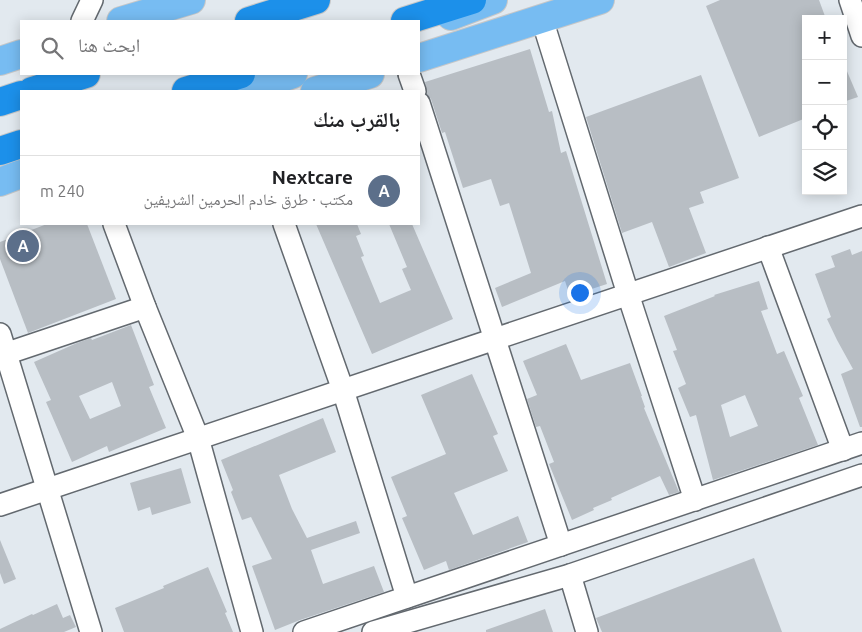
<!DOCTYPE html>
<html lang="ar">
<meta charset="utf-8">
<style>
:root{--surface:#fff;--page:#f2f2f2;--text:#202124;--muted:#757577;--line:#e0e0e0;--accent:#2563eb}
body{margin:0;font-family:Ubuntu,"Noto Naskh Arabic",sans-serif;background:var(--page);color:var(--text);direction:rtl}
.controls{position:absolute;right:15px;top:15px;display:grid;overflow:hidden;border-radius:0px;box-shadow:0 2px 12px #0003}
.controls button{width:45px;height:45px;display:grid;place-items:center;padding:0;border:0;border-bottom:1px solid var(--line);background:var(--surface);color:var(--text);font:25px sans-serif}
.you{position:absolute;left:579px;top:292px;width:18px;height:18px;margin:-12px;border:4px solid #fff;border-radius:50%;background:#1a73e8;box-shadow:0 0 0 8px #1a73e833}
.badge{display:grid;place-items:center;width:32px;height:32px;border-radius:50%;background:var(--accent);color:#fff;font-size:16px;font-weight:700}
.pin{position:absolute;translate:-50% -50%;border:2px solid #fff;box-shadow:0 1px 5px #0006}
.list{margin:0;padding:0;list-style:none}
h2{display:flex;justify-content:space-between;align-items:center;height:65px;margin:0;padding:0 20px;font-size:21px}
h2 small{font-size:16px;font-weight:400;color:var(--muted)}
.list li{display:grid;grid-template-columns:32px 1fr auto;gap:15px;align-items:center;box-sizing:border-box;height:70px;padding:0 20px;border-top:1px solid var(--line)}
.list b{display:block;font-size:19px;white-space:nowrap}
.list p{margin:0;font-size:16px;white-space:nowrap;color:var(--muted)}
.list em{font-size:16px;font-style:normal;color:var(--muted)}
.icon{flex:none;width:28px;height:28px;fill:none;stroke:currentColor;stroke-width:2;stroke-linecap:round;stroke-linejoin:round}
.map{position:relative;flex:none;width:862px;height:632px;overflow:hidden;direction:ltr}
.search{position:absolute;background:var(--surface);box-shadow:0 2px 12px #0003;left:20px;top:20px;width:400px;height:55px;display:flex;align-items:center;gap:12px;box-sizing:border-box;padding:0 18px;border-radius:0px;color:var(--muted);font-size:19px}
.panel{position:absolute;background:var(--surface);box-shadow:0 2px 12px #0003;left:20px;top:90px;width:400px;height:135px;border-radius:0px;direction:rtl}
.map>svg:first-child{display:block}
</style>
<div class="map">
<svg width="862" height="632" viewBox="0 0 862 632">
<rect width="100%" height="100%" fill="#e2e9ef"/>
<!-- building -->
<g fill="#b8bec4" fill-rule="evenodd">
<polygon points="720,0 819,0 826,19 806,19 806,118 759,137 706,6"/>
<polygon points="530,49 549,112 552,111 561,153 566,151 607,284 570,296 565,281 502,307 495,288 531,273 509,203 500,206 491,179 463,188 445,132 442,133 431,99 427,94 425,82"/>
<polygon points="843,62 858,97 843,102"/>
<polygon points="701,75 739,178 700,192 704,203 689,208 706,253 669,267 652,222 622,233 586,117"/>
<polygon points="47,224 87,224 116,299 28,333 0,259 0,242"/>
<polygon points="316,224 357,224 361,234 356,236 364,256 361,257 380,303 411,290 402,269 407,267 389,224 412,224 453,319 372,354"/>
<polygon points="850,249 852,255 862,251 862,427 860,427 841,374 853,369 837,340 827,319 831,317 815,274 835,267 831,256"/>
<path d="M759 281 768 309 761 311 777 354 784 351 803 396 799 398 818 445 713 480 696 415 690 417 678 388 686 384 673 351 677 350 664 316 715 296 714 295ZM745 395 758 426 730 437 721 405Z"/>
<path d="M131 325 154 385 149 387 166 428 109 452 107 446 72 462 46 402 51 400 34 362 77 343 91 338 92 340ZM112 382 121 406 90 419 79 396Z"/>
<polygon points="566,344 581,380 630,363 642,396 641,396 645,407 644,408 679,492 669,495 660,476 611,498 612,500 593,508 594,510 572,520 549,464 554,462 540,426 536,427 527,399 537,395 523,361"/>
<polygon points="472,374 498,434 493,436 508,471 454,493 473,535 518,516 528,542 449,570 446,561 424,570 402,518 407,516 391,477 446,454 421,395"/>
<polygon points="323,418 336,452 279,475 292,509 307,538 356,521 360,533 311,550 323,584 374,566 384,592 300,620 275,630 252,566 272,559 251,517 242,520 231,492 233,490 221,460"/>
<polygon points="181,468 191,503 152,515 150,507 138,511 130,483"/>
<polygon points="0,540 16,579 4,584 0,573"/>
<polygon points="754,558 782,632 602,632 596,618"/>
<polygon points="208,567 227,612 225,613 233,632 124,632 115,608 164,588 163,586"/>
<polygon points="57,604 63,618 70,615 76,627 64,632 0,632 0,629 32,614 33,615"/>
<polygon points="545,609 553,632 486,632 486,630"/>
</g>
<g fill="none" stroke-linecap="round" stroke-linejoin="round">
<!-- minor casing -->
<g stroke="#63696f" stroke-width="24">
<g id="minor">
<polyline points="850,0 862,36"/>
<polyline points="542,19 628,294 695,500"/>
<polyline points="82,21 92,0"/>
<polyline points="409,74 415,91"/>
<polyline points="419,103 561,545"/>
<polyline points="114,224 145,307 198,438 252,632"/>
<polyline points="284,224 343,390 407,597"/>
<polyline points="768,247 843,450"/>
<polyline points="0,334 91,632"/>
<polyline points="5,354 145,307"/>
<polyline points="0,505 862,216"/>
<polyline points="570,575 587,632"/>
<polyline points="304,632 862,443"/>
<polyline points="373,632 570,575 862,475"/>
</g>
</g>
<!-- major casing -->
<g stroke="#c6c7c8" stroke-width="30">
<g id="major">
<polyline points="451,16 493,0"/>
<polyline points="121,21 191,0"/>
<polyline points="419,58 600,0"/>
<polyline points="0,61 21,54"/>
<polyline points="245,91 293,74"/>
<polyline points="315,91 370,74"/>
<polyline points="0,182 21,174"/>
</g>
</g>
<!-- highway casing -->
<g stroke="#c6c7c8" stroke-width="30">
<g id="highway">
<polyline points="249,21 316,0"/>
<polyline points="405,21 472,0"/>
<polyline points="32,91 86,74"/>
<polyline points="186,91 241,74"/>
<polyline points="0,102 21,95"/>
<polyline points="0,151 21,144"/>
</g>
</g>
<!-- minor -->
<use href="#minor" stroke="#fff" stroke-width="21"/>
<!-- major -->
<use href="#major" stroke="#77bcf2" stroke-width="28"/>
<!-- highway -->
<use href="#highway" stroke="#1c90ea" stroke-width="28"/>
</g>
</svg>
<div class="controls">
<button>+</button>
<button>−</button>
<button><svg class="icon" aria-label="locate" viewBox="0 0 24 24"><circle cx="12" cy="12" r="6"/><path d="M12 2v4M12 18v4M2 12h4M18 12h4"/></svg></button>
<button><svg class="icon" aria-label="layers" viewBox="0 0 24 24"><path d="M12 4l9 5-9 5-9-5zM3 14l9 5 9-5"/></svg></button>
</div>
<div class="you"></div>
<div class="pin badge" style="left:23px;top:246px;background:#5c6f8a">A</div>
<div class="search"><svg class="icon" aria-label="search" viewBox="0 0 24 24"><circle cx="10" cy="10" r="6"/><path d="M15 15l6 6"/></svg>ابحث هنا</div>
<section class="panel">
<h2>بالقرب منك<small></small></h2>
<ul class="list">
<li><span class="badge" style="background:#5c6f8a">A</span><div><b>Nextcare</b><p>مكتب · طرق خادم الحرمين الشريفين</p></div><em>240 m</em></li>
</ul>
</section>
</div>
